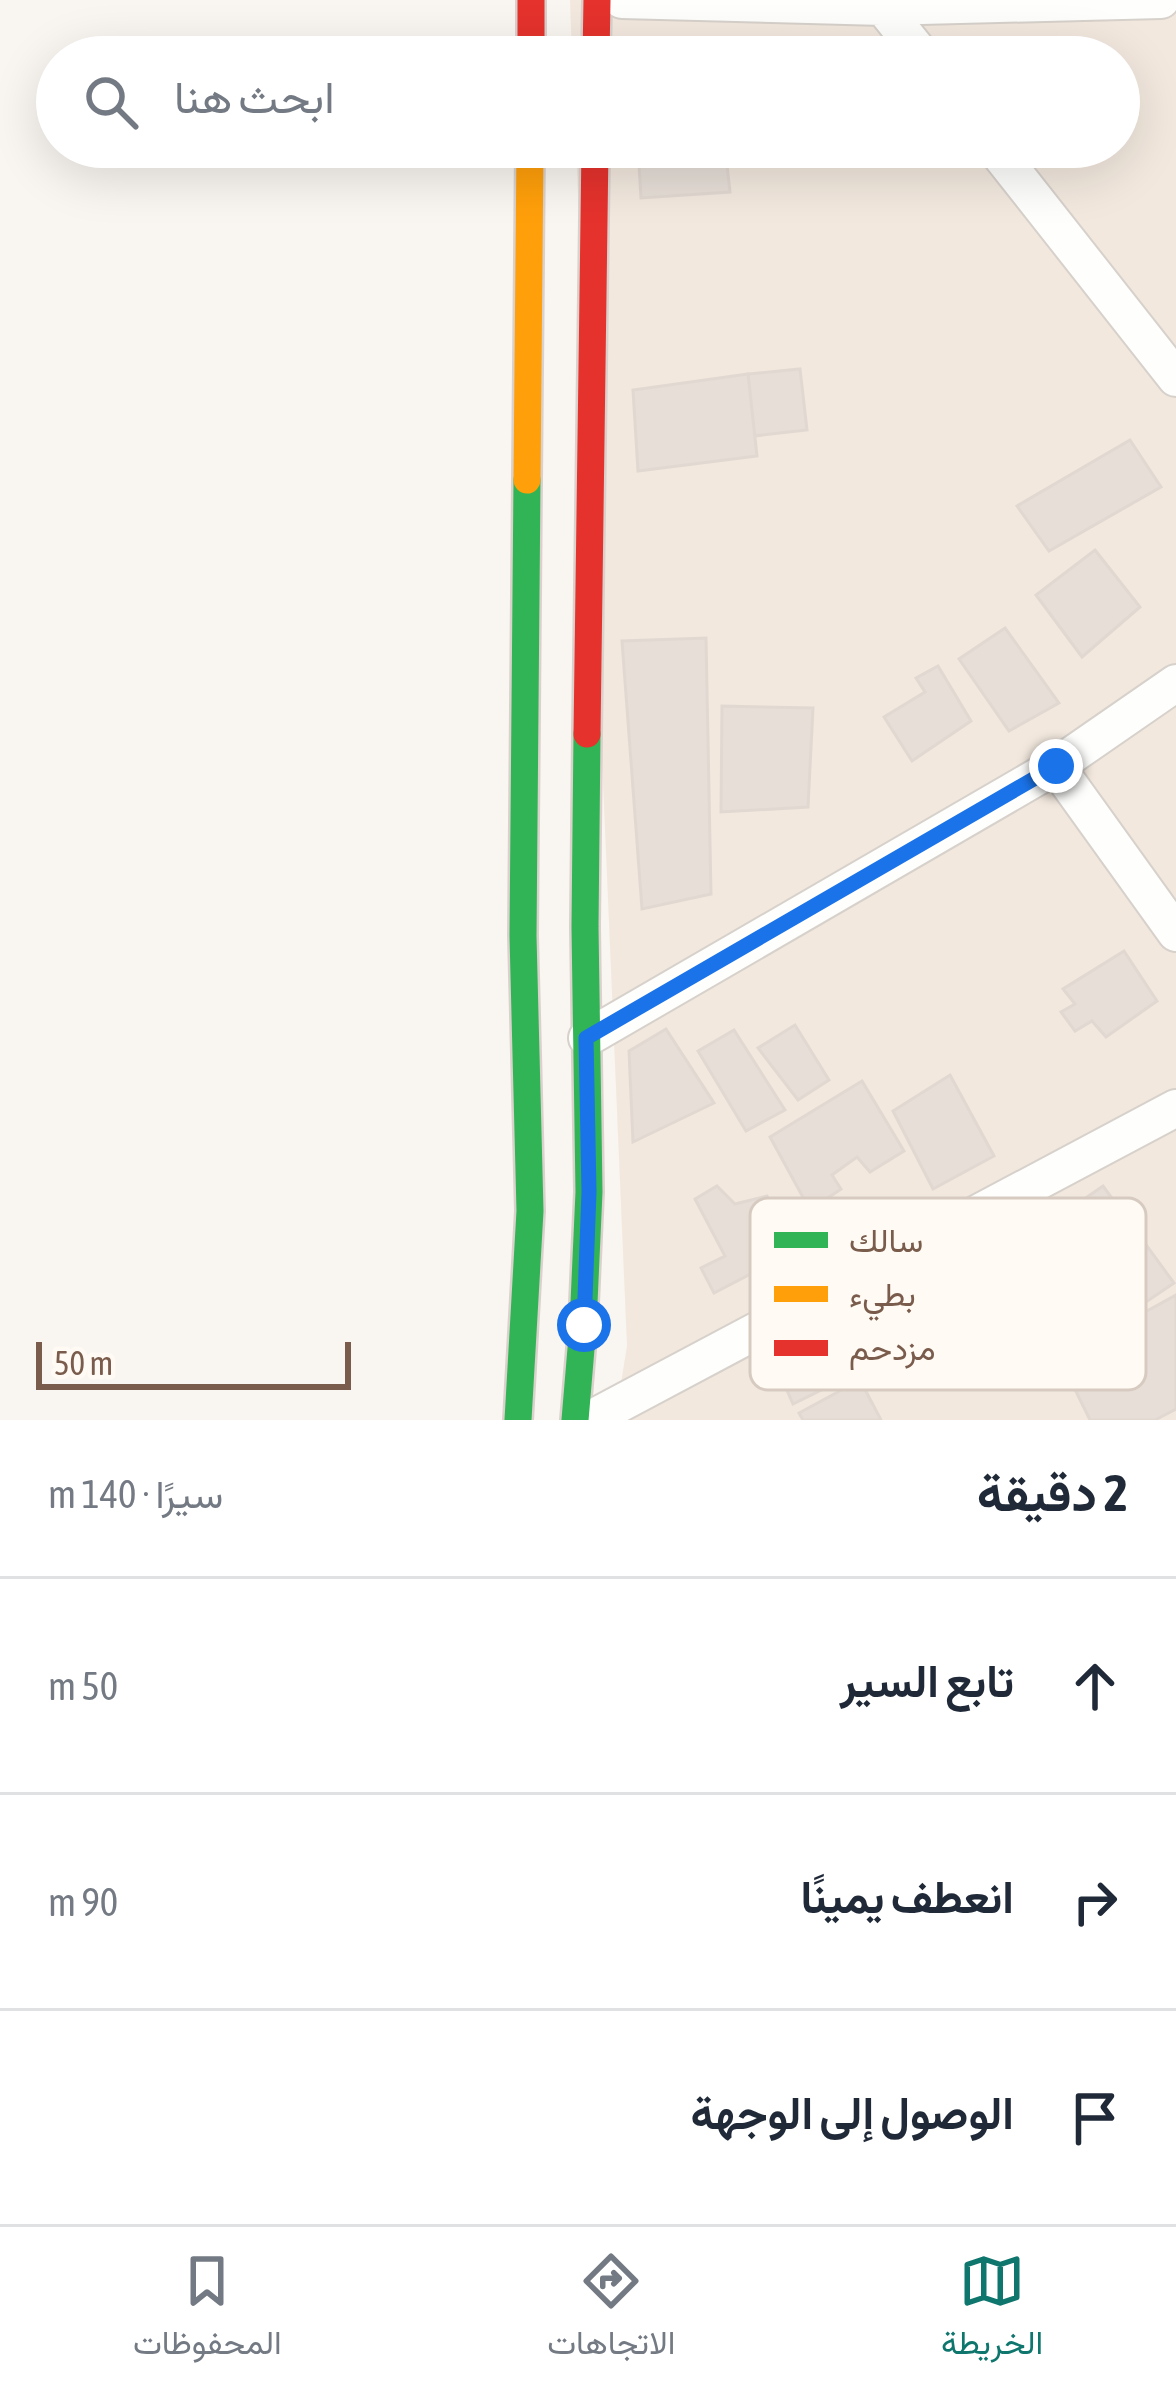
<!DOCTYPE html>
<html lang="ar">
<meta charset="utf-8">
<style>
:root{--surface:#fff;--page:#f6f6f7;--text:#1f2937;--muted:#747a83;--line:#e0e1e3;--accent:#0f766e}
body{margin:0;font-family:"Asap Condensed",Vazirmatn,sans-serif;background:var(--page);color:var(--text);direction:rtl}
.scale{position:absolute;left:36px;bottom:30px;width:315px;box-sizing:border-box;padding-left:12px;border:6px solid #7a5c4d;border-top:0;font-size:33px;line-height:42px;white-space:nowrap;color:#7a5c4d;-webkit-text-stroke:9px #fffaf3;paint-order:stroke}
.stop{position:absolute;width:36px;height:36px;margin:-27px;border:9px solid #1a73e8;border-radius:50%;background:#fff}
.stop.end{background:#1a73e8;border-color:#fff;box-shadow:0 3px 12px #0008}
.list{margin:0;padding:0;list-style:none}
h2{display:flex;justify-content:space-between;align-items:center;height:156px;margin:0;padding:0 48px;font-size:51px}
h2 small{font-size:39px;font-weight:400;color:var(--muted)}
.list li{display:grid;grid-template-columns:78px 1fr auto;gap:36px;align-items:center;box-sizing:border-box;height:216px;padding:0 48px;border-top:3px solid var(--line)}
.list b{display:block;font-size:45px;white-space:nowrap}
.list em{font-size:39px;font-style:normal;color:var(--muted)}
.icon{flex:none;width:66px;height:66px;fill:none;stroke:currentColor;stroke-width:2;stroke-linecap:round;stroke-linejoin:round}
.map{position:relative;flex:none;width:1176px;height:1420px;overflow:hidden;direction:ltr}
.search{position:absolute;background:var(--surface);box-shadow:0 12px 48px #0002;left:36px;right:36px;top:36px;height:132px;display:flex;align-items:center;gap:30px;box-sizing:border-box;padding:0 42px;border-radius:66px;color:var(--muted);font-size:45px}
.sheet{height:804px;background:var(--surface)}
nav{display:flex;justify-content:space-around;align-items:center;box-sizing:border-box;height:168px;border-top:3px solid var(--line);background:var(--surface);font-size:33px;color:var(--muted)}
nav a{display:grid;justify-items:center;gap:6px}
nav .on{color:var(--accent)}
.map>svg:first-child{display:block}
</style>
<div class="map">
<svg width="1176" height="1420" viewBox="0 0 1176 1420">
<rect width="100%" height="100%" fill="#f9f5f0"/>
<!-- residential -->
<polygon fill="#f2e8de" points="570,0 1176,0 1176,1420 615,1420 627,1346 576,147 1119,147 1119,57 572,57"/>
<!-- building -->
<g fill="#e6ded7" stroke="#e2d8d2" stroke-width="3">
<polygon points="638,147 725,147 730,192 641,198"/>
<polygon points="800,369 807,430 754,436 748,374"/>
<polygon points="748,374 757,456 638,471 633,390"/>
<polygon points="1130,440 1161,487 1049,551 1017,506"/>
<polygon points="1095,550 1140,607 1082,657 1036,595"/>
<polygon points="1005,628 1059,703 1009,731 959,659"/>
<polygon points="706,638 711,894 642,909 622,641"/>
<polygon points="938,666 971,721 912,761 884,717 925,692 916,678"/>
<polygon points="722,706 813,708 808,807 721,812"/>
<polygon points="1124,951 1157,1001 1106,1037 1092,1021 1075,1031 1061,1012 1075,1004 1063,989"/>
<polygon points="795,1025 829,1080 798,1100 758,1048"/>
<polygon points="666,1029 714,1103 633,1142 629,1051"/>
<polygon points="734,1030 785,1110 746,1131 698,1051"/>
<polygon points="950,1075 994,1156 933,1189 893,1111"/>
<polygon points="862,1081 904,1151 870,1172 857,1157 832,1175 841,1189 810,1210 770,1137"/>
<polygon points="717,1186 735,1204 767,1196 789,1254 714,1293 701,1268 725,1256 695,1199"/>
<polygon points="1103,1186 1174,1283 1140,1306 1068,1210"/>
<polygon points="1176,1295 1176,1409 1155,1420 1090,1420 1060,1359"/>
<polygon points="847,1322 868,1367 793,1404 775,1363"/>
<polygon points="860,1380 881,1420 803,1420 799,1413"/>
</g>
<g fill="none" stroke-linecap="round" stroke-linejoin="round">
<!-- street casing -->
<g stroke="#d7d1cb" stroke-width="40">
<g id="street">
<polyline points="622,0 883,7 923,57"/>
<polyline points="883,7 1161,0"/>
<polyline points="994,147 1176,378"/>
<polyline points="1056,766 1176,933"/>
<polyline points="587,1038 1056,766 1176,683"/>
<polyline points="589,1420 1176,1108"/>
</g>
</g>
<!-- fast casing -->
<g stroke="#dad1cc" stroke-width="32">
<g id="fast">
<polyline points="518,1420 530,1211 523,936 527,480"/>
<polyline points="575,1420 583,1325 589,1192 585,927 587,734"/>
</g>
</g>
<!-- slow casing -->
<g stroke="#dad1cc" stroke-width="32">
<polyline id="slow" points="527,480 530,147"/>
</g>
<!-- jam casing -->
<g stroke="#dad1cc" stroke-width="32">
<g id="jam">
<polyline points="531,0 531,57"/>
<polyline points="596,57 597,0"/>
<polyline points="587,734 595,147"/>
</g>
</g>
<!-- street -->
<use href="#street" stroke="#fefefd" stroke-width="36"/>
<!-- fast -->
<use href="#fast" stroke="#30b455" stroke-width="27"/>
<!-- slow -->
<use href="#slow" stroke="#ff9f0a" stroke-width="27"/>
<!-- jam -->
<use href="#jam" stroke="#e5322d" stroke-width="27"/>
</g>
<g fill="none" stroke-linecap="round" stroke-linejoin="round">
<!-- route -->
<polyline stroke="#1a73e8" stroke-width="15" points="584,1325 589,1192 586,1038 1056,766"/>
</g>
<!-- legend -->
<rect x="750" y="1198" width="396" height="192" rx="18" fill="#fffaf3" stroke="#d7cbc1" stroke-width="3"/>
<rect x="774" y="1232" width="54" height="16" fill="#30b455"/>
<rect x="774" y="1286" width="54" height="16" fill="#ff9f0a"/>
<rect x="774" y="1340" width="54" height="16" fill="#e5322d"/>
<g font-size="33" fill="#7a5c4d">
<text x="849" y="1252">سالك</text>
<text x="849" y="1306">بطيء</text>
<text x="849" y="1360">مزدحم</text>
</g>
</svg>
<div class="scale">50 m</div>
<div class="stop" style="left:584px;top:1325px"></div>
<div class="stop end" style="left:1056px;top:766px"></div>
<div class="search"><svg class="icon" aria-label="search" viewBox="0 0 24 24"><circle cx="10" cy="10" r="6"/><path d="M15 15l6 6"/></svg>ابحث هنا</div>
</div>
<section class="sheet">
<h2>2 دقيقة<small>سيرًا · 140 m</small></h2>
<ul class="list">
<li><svg class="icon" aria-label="ahead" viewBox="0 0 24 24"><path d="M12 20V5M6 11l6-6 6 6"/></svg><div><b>تابع السير</b></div><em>50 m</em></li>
<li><svg class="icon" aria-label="right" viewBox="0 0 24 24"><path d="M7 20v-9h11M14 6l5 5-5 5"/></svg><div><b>انعطف يمينًا</b></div><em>90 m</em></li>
<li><svg class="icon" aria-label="arrive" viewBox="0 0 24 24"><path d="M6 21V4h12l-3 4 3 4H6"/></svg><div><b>الوصول إلى الوجهة</b></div></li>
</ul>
</section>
<nav>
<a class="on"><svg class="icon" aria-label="map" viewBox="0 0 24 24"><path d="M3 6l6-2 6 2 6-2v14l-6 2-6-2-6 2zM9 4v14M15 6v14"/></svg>الخريطة</a>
<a><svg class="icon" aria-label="directions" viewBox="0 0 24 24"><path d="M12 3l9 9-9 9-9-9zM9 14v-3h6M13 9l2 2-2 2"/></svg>الاتجاهات</a>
<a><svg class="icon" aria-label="saved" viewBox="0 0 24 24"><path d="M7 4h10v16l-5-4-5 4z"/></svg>المحفوظات</a>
</nav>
